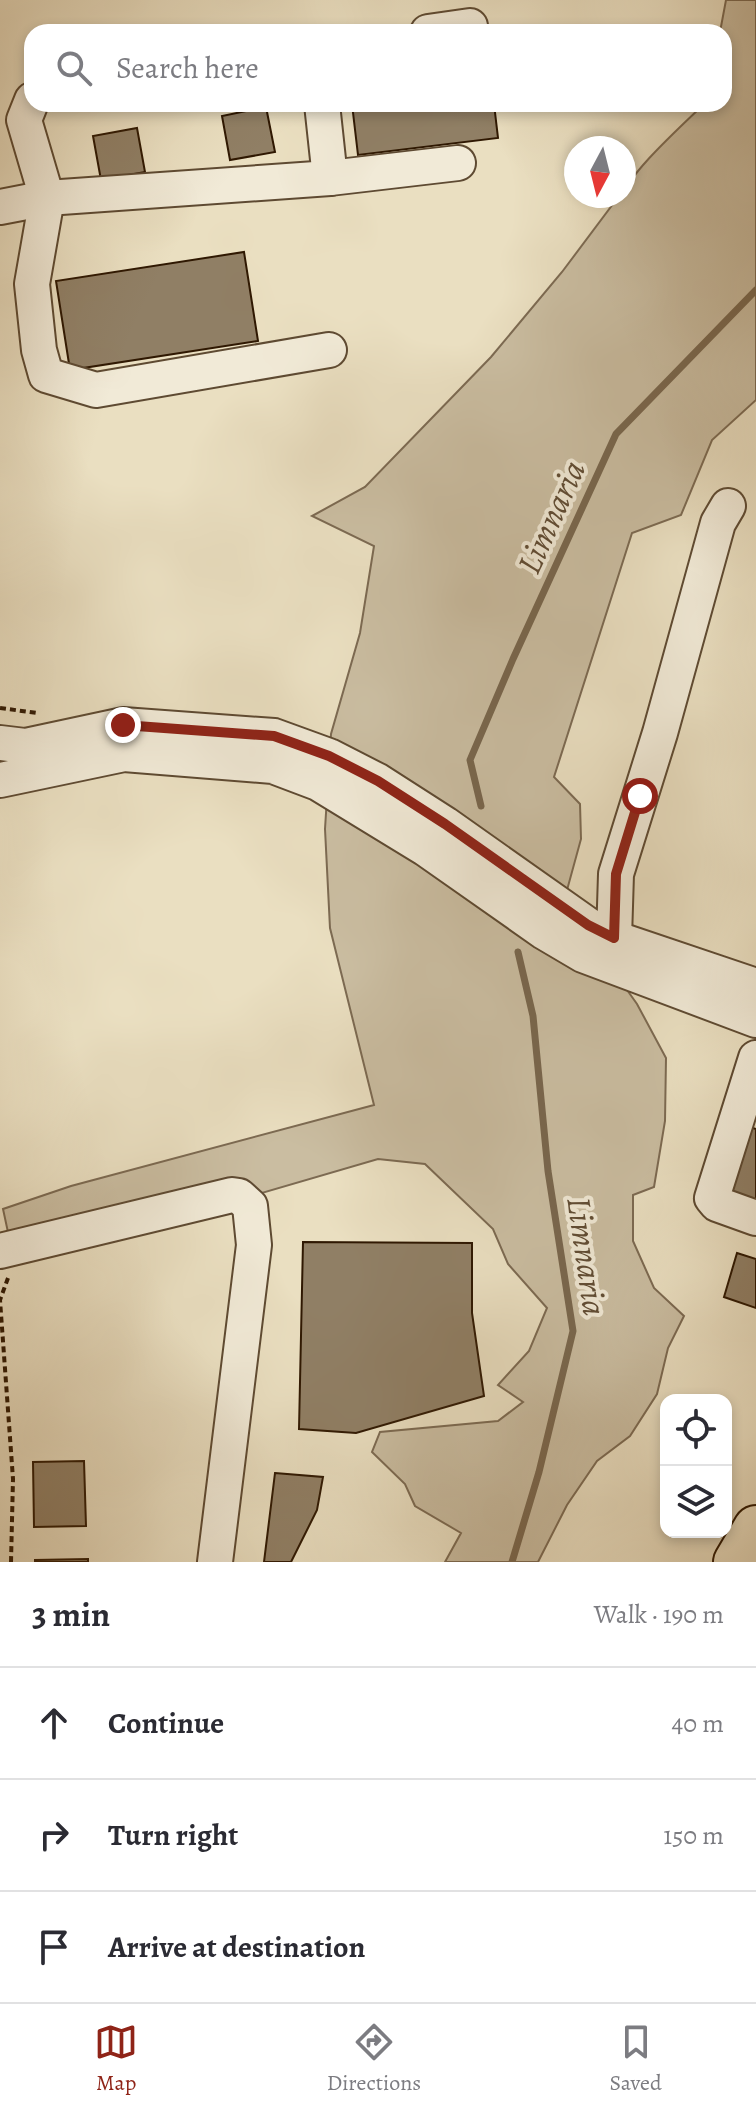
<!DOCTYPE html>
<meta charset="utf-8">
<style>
:root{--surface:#fff;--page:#f2f2f3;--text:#2b2b33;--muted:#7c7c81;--line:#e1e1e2;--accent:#8f2418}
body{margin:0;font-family:Alegreya,serif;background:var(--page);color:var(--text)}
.controls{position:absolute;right:24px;bottom:24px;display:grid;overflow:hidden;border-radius:16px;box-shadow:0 4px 12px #0003}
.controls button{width:72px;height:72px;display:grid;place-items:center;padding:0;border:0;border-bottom:2px solid var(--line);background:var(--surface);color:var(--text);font:40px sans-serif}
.compass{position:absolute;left:564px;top:136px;width:72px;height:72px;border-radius:50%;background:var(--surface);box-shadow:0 4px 12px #0003;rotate:187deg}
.stop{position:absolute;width:24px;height:24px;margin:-18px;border:6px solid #8f2418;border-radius:50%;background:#fff}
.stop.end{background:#8f2418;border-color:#fff;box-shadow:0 2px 8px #0008}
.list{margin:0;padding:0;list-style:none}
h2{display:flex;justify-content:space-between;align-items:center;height:104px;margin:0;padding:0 32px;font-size:34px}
h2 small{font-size:26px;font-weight:400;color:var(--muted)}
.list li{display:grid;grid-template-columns:52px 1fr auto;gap:24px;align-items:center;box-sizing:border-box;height:112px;padding:0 32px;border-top:2px solid var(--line)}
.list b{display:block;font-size:30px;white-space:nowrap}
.list em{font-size:26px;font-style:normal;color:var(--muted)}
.icon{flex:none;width:44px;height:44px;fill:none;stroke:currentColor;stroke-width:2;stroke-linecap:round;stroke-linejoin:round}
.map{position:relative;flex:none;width:756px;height:1562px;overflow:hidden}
.search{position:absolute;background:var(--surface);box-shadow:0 4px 12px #0003;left:24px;right:24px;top:24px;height:88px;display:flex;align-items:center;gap:20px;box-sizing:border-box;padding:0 28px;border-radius:24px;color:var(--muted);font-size:30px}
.sheet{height:440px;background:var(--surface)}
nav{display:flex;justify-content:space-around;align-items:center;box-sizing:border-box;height:112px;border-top:2px solid var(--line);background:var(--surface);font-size:22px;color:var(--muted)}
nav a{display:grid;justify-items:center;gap:4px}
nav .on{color:var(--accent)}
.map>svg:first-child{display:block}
</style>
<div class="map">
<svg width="756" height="1562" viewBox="0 0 756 1562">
<rect width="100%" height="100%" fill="#eadfc1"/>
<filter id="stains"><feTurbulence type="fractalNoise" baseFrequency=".0025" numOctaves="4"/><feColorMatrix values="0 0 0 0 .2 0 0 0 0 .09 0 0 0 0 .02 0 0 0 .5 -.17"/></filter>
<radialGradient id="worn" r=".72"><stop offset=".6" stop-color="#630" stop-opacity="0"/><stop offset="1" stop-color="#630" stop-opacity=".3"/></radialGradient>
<!-- green -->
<path fill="#cabda1" stroke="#7c6a52" stroke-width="2" d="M726 0H756V400L712 440 681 515 632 533 554 777 580 804 581 839 564 901 637 1004 666 1058 665 1121 654 1187 633 1195V1241L654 1288 684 1316 668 1348 657 1394 630 1436 597 1461 567 1505 538 1562H445L461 1533 415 1506 405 1484 372 1452 380 1432 498 1421 523 1402 498 1385 529 1351 547 1308 508 1264 493 1229 425 1164 378 1159 15 1265 3 1209 71 1186 374 1105 330 928 325 829 331 734 360 633 374 546 312 516 365 487 491 357 562 272 619 196H624C624 177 688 120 704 104H724V32H720Z"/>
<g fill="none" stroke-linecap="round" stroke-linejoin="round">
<!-- stream -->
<g stroke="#79674e" stroke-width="7">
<polyline points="481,806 470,760 513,659 616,434 756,290"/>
<polyline points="512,1562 539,1472 573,1331 548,1171 533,1016 518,952"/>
</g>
</g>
<!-- building -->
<g fill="#907f65" stroke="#2f1802" stroke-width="2">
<polygon points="352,104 494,104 498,138 358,155"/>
<polygon points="266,107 275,152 230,160 222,116"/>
<polygon points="137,128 145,172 101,180 93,136"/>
<polygon points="244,252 258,341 70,370 56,281"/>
<polygon points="750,1127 756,1129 756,1205 725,1194"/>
<polygon points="303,1242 472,1243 472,1313 484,1396 356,1433 299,1429"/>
<polygon points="737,1253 756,1259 756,1308 724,1297"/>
<polygon points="84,1461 86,1526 34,1527 33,1462"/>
<polygon points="275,1473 323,1477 317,1510 291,1562 264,1562"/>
<polygon points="88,1559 88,1562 35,1562 35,1560"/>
</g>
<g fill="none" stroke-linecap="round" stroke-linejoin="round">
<!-- minor casing -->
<g stroke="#5e4a32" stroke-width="38">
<g id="minor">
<polyline points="428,32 470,26"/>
<polyline points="32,100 24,120 47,198 32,284 39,350 46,375 96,390 329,350"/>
<polyline points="322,104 330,178"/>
<polyline points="0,207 47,198 330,178 458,163"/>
<polyline points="0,743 25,746 123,725 274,736 329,756 378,781 445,824 588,925 614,938 756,986"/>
<polyline points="0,780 124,754 273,766 318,783 426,849 544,932 583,955 756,1020"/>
<polyline points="614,938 616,874 660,733 718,523 728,506"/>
<polyline points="756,1058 712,1198 717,1204 756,1218"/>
<polyline points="0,1251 232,1195 239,1196 250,1206 254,1245 215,1562"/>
</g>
</g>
<!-- highway casing -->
<g stroke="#2f1802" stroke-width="48">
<polyline id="highway" points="736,1562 756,1528"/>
</g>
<!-- path -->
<g stroke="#2f1802" stroke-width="4" stroke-dasharray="6 4" stroke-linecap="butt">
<polyline points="0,708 37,713"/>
<polyline points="8,1278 0,1300 13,1479 11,1562"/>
</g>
<!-- minor -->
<use href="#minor" stroke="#f1ead7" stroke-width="34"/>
<!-- highway -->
<use href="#highway" stroke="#eadfc1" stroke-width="44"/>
</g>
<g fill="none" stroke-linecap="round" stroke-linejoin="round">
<!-- route -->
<polyline stroke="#8f2418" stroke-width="10" points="123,725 274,736 329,756 378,781 445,824 588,925 614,938 616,874 640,796"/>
</g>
<g text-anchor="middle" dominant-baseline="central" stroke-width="8" stroke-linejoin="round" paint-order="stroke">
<!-- water labels -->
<g font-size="34" font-style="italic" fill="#604c34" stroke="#f1ead7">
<text transform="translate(551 517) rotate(-66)">Limnaria</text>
<text transform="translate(587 1256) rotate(82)">Limnaria</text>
</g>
</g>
<rect width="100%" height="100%" filter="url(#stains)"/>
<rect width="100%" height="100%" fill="url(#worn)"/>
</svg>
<div class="controls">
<button><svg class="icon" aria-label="locate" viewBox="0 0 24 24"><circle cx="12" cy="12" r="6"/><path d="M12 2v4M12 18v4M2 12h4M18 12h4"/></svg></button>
<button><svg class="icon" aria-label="layers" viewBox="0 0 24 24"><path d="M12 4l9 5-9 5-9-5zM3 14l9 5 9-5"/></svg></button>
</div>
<svg class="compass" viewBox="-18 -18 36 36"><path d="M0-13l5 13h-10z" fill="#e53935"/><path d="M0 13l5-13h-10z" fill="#7c7c81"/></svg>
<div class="stop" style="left:640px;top:796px"></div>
<div class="stop end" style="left:123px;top:725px"></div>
<div class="search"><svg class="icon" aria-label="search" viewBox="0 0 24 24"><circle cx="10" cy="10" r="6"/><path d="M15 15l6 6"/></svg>Search here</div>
</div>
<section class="sheet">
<h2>3 min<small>Walk · 190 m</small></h2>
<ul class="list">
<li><svg class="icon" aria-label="ahead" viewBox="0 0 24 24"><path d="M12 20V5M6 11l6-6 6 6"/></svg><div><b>Continue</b></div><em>40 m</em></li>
<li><svg class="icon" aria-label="right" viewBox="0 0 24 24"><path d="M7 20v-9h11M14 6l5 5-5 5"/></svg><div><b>Turn right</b></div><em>150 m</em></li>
<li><svg class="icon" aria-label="arrive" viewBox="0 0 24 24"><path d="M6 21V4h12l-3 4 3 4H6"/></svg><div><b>Arrive at destination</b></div></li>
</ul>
</section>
<nav>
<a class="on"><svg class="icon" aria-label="map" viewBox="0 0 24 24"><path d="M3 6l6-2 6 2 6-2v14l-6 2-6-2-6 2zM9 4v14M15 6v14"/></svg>Map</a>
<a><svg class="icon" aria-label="directions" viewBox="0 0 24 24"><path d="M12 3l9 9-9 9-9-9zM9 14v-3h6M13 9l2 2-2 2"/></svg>Directions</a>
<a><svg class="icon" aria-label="saved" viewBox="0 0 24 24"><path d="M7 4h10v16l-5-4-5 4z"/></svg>Saved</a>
</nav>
